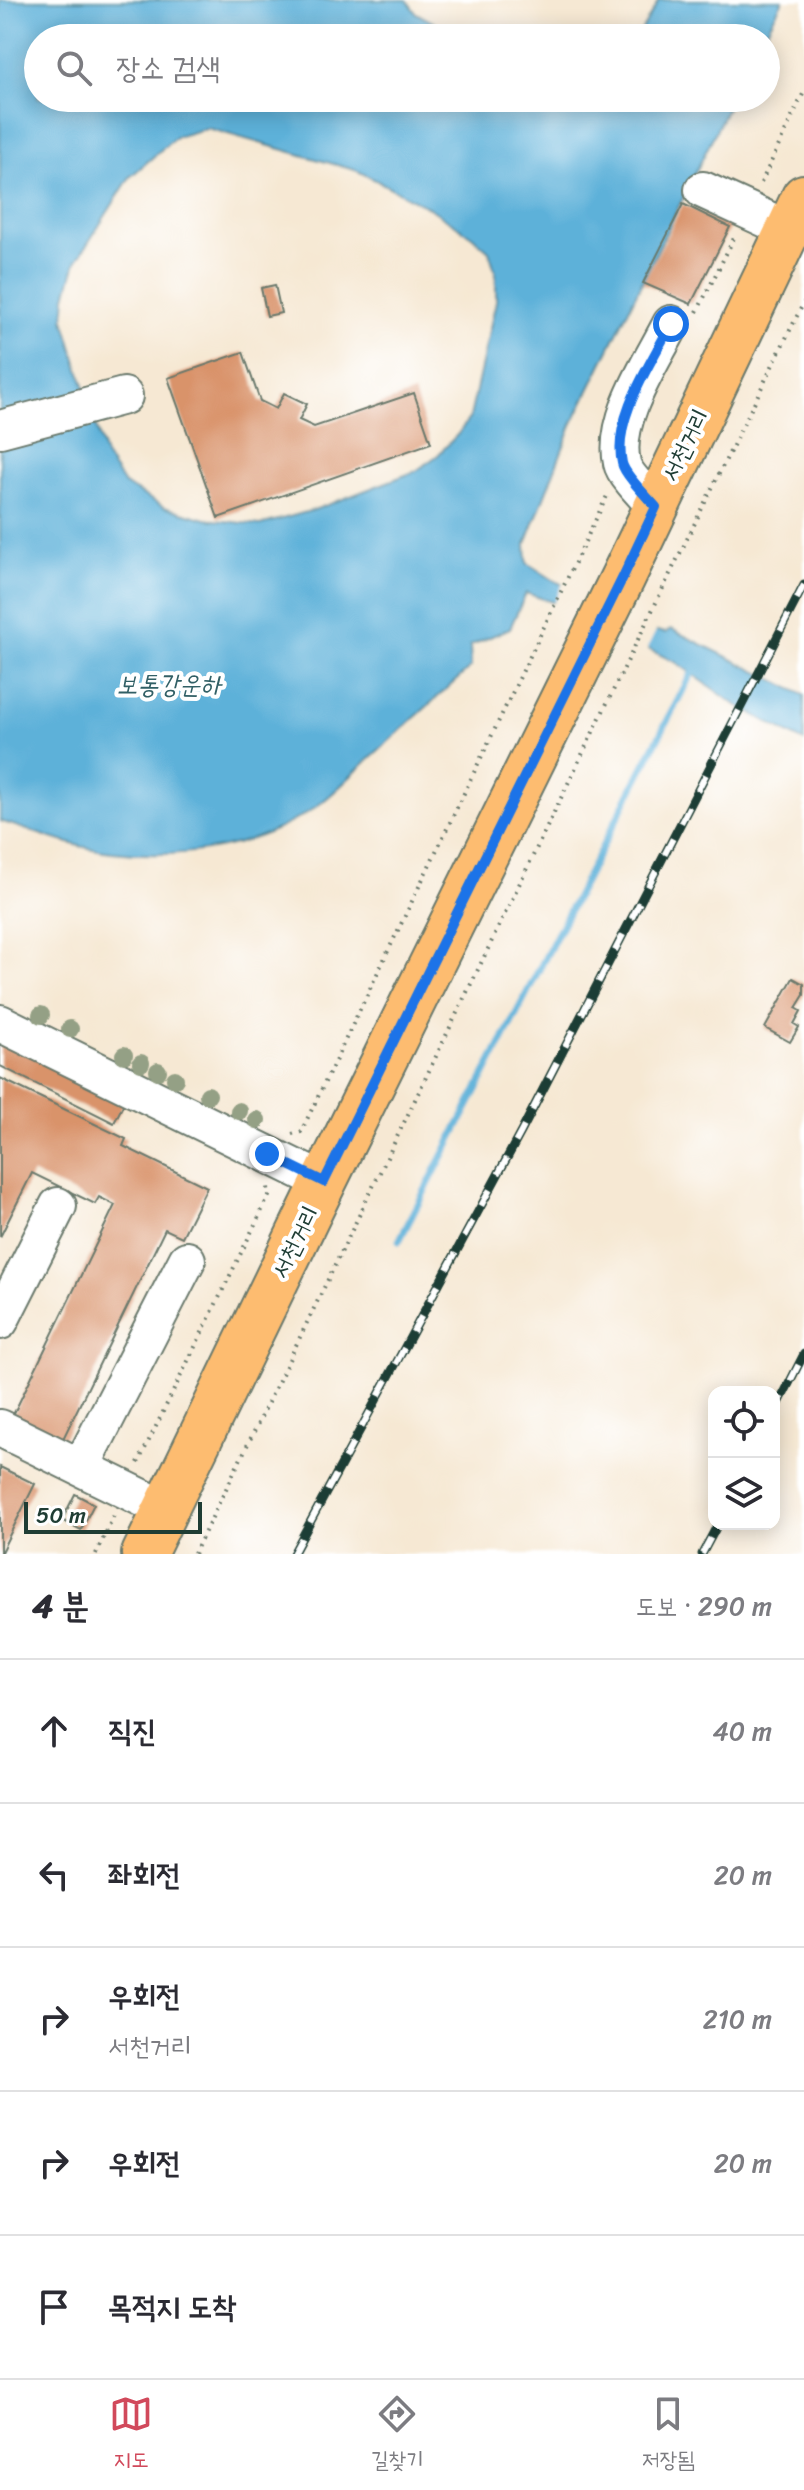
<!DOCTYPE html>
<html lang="ko">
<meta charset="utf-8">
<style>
:root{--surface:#fff;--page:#f7f7f7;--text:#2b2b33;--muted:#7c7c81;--line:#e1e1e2;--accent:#d1495b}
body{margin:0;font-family:Sriracha,"Poor Story",sans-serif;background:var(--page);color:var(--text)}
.controls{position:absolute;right:24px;bottom:24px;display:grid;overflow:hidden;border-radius:16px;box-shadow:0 4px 20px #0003}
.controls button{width:72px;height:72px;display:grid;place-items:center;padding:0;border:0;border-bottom:2px solid var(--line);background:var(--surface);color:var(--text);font:40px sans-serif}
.scale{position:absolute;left:24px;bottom:20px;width:178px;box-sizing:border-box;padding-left:8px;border:4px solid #1f3d34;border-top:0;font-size:22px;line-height:28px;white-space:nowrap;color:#1f3d34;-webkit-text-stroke:6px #fff;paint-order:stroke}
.stop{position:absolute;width:24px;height:24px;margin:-18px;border:6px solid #1a73e8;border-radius:50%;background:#fff}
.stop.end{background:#1a73e8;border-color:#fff;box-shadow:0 2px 8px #0008}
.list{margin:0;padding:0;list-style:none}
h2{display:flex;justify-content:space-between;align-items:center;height:104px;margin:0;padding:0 32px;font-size:34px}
h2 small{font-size:26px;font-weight:400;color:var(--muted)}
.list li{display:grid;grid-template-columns:52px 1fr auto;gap:24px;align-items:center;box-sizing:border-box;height:144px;padding:0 32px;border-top:2px solid var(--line)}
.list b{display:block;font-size:30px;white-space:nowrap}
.list p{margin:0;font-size:26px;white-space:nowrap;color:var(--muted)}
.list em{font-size:26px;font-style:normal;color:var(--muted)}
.icon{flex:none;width:44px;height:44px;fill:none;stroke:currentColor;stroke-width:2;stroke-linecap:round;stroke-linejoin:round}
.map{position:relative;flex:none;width:804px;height:1554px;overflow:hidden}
.search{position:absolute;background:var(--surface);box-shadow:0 4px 20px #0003;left:24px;right:24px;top:24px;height:88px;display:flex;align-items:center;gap:20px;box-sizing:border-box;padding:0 28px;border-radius:44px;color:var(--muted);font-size:30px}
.sheet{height:824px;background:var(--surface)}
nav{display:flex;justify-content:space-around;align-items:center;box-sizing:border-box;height:112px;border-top:2px solid var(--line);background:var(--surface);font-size:22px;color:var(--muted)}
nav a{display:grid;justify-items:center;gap:4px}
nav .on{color:var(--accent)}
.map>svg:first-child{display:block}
</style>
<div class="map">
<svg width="804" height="1554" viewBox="0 0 804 1554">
<rect width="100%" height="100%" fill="#fff"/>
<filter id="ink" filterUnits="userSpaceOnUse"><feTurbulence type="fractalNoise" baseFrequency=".0125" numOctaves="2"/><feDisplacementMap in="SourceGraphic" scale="16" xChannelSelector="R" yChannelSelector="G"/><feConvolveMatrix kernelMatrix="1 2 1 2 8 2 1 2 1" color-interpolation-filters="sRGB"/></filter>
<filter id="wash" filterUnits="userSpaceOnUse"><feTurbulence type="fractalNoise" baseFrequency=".006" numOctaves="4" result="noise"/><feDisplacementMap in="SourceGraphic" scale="32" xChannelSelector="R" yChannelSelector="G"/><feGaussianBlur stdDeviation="1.8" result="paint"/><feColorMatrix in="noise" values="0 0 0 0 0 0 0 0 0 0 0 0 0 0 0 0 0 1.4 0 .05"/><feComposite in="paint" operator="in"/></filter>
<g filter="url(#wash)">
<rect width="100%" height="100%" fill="#f6e8d3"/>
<!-- water -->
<g fill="#5db1d9" stroke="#3e7786" stroke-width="2" fill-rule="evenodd">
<path d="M0 0H407L416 13 462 38H38V98H732L572 425 526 544 527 563 555 581 657 631 666 633 671 629 804 695V742L733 703 677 663 555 603 526 593 510 628 470 646 471 667C438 697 404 727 371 757 355 772 339 789 321 803 262 848 184 860 112 852 74 848 36 832 0 821ZM207 128 358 171 428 207 472 236 489 251 496 274V301L470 417 458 434 438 455 416 471 314 510 260 525 206 519 164 507 124 484 105 456 64 319 66 296 76 262 130 177 176 137Z"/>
<polygon points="659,0 783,0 763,38 637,38"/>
</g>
<!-- pier -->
<polygon fill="#f6e8d3" points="564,581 658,627 646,651 552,606"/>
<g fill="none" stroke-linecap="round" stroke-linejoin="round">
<!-- stream -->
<polyline stroke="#5db1d9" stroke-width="7" points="399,1241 695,667"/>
</g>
<g id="blocks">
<!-- building -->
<g fill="#d9936b">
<polygon points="683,204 730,227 691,304 643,283"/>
<polygon points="275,285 281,313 267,316 261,288"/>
<polygon points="243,352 260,401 276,409 284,393 307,404 299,420 314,427 414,393 431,443 218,518 168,378"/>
<polygon points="793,978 804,984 804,995 796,1008 801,1011 794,1024 799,1027 790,1042 765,1028"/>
<polygon points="0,1034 127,1097 114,1123 0,1066"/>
<polygon points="0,1078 126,1139 123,1146 207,1187 182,1237 165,1229 63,1439 13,1415 115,1205 99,1197 95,1204 32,1173 0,1237"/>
<polygon points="0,1467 35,1484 0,1554"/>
<polygon points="75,1494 94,1504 81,1530 62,1520"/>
</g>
</g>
</g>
<g filter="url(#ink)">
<use href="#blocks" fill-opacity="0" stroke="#6a796c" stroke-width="2"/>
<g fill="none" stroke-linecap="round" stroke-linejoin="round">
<!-- minor casing -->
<g stroke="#6a796c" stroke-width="40">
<g id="minor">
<polyline points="703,190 788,229"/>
<polyline points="0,429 124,396"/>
<path d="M656 507C647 497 624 474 622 463 612 419 652 362 671 324"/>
<polyline points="0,1023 324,1182"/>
<polyline points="0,1321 58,1206"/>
<polyline points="0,1428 165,1509"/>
<polyline points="81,1467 187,1260"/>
</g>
</g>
<!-- major casing -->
<g stroke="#6a796c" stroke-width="48">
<polyline id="major" points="144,1554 324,1182 623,577 804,197"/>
</g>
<!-- path -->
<g stroke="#6a796c" stroke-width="4" stroke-dasharray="2 6" stroke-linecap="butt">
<polyline points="761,183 804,92"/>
<polyline points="697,312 734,238"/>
<polyline points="292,1134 301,1132 607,496"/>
<polyline points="138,1463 269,1196 268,1187"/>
<polyline points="96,1554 114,1515"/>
<path d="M194 1554C399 1137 597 718 804 302"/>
</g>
<!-- minor -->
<use href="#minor" stroke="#fff" stroke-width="36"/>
<!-- major -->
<use href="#major" stroke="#fdbc70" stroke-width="44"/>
<!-- rail casing -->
<g stroke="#1f3d34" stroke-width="9">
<g id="rail">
<polyline points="774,1413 804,1354"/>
<polyline points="293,1554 521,1132 804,585"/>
<polyline points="702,1554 718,1524"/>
</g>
</g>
<!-- rail -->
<use href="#rail" stroke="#fff" stroke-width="6" stroke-dasharray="18" stroke-linecap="butt"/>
</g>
<!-- trees -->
<g fill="#94a085">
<circle cx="41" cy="1015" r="9"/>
<circle cx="70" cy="1029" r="9"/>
<circle cx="124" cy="1055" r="9"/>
<circle cx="141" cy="1063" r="9"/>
<circle cx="158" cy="1071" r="9"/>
<circle cx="175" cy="1079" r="9"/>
<circle cx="208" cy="1095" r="9"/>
<circle cx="239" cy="1111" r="9"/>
<circle cx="257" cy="1120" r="9"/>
</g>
</g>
<g fill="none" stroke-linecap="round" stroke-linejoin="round" filter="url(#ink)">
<!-- route -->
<path stroke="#1a73e8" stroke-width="10" d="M267 1154 324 1182 623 577 656 507C647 497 624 474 622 463 612 419 652 362 671 324"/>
</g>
<g text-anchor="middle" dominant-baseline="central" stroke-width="8" stroke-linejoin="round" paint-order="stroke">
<!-- street labels -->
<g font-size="24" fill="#1f3d34" stroke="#fff">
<text transform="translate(685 445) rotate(-64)">서천거리</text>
<text transform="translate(295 1242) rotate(-64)">서천거리</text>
</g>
<!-- water labels -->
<g font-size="26" font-style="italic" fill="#326066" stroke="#fff">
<text x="169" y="684">보통강운하</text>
</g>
</g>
</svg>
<div class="controls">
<button><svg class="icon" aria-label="locate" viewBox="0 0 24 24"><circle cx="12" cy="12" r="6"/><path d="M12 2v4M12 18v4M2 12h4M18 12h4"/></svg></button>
<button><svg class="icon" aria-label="layers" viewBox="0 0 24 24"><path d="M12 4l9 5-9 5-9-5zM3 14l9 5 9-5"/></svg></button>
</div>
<div class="scale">50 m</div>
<div class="stop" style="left:671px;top:324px"></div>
<div class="stop end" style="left:267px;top:1154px"></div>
<div class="search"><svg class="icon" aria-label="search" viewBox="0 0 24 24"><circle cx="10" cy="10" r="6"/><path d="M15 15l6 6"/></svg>장소 검색</div>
</div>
<section class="sheet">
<h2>4 분<small>도보 · 290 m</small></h2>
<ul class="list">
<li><svg class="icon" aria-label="ahead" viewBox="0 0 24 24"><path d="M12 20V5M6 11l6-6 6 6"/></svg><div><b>직진</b></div><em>40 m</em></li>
<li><svg class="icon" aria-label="left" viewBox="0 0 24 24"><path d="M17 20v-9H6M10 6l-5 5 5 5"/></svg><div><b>좌회전</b></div><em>20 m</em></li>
<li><svg class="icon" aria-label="right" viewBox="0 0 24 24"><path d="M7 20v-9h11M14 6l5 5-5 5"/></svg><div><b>우회전</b><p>서천거리</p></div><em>210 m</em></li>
<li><svg class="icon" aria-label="right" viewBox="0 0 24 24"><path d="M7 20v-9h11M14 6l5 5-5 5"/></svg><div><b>우회전</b></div><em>20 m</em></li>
<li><svg class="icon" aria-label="arrive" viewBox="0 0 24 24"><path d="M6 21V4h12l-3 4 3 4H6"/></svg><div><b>목적지 도착</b></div></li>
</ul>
</section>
<nav>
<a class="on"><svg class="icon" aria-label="map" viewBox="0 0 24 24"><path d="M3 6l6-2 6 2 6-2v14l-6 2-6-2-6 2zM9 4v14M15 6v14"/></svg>지도</a>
<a><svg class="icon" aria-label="directions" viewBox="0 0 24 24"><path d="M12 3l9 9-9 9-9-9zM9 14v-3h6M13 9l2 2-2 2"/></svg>길찾기</a>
<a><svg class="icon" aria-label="saved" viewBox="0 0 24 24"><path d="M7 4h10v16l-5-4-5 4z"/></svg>저장됨</a>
</nav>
